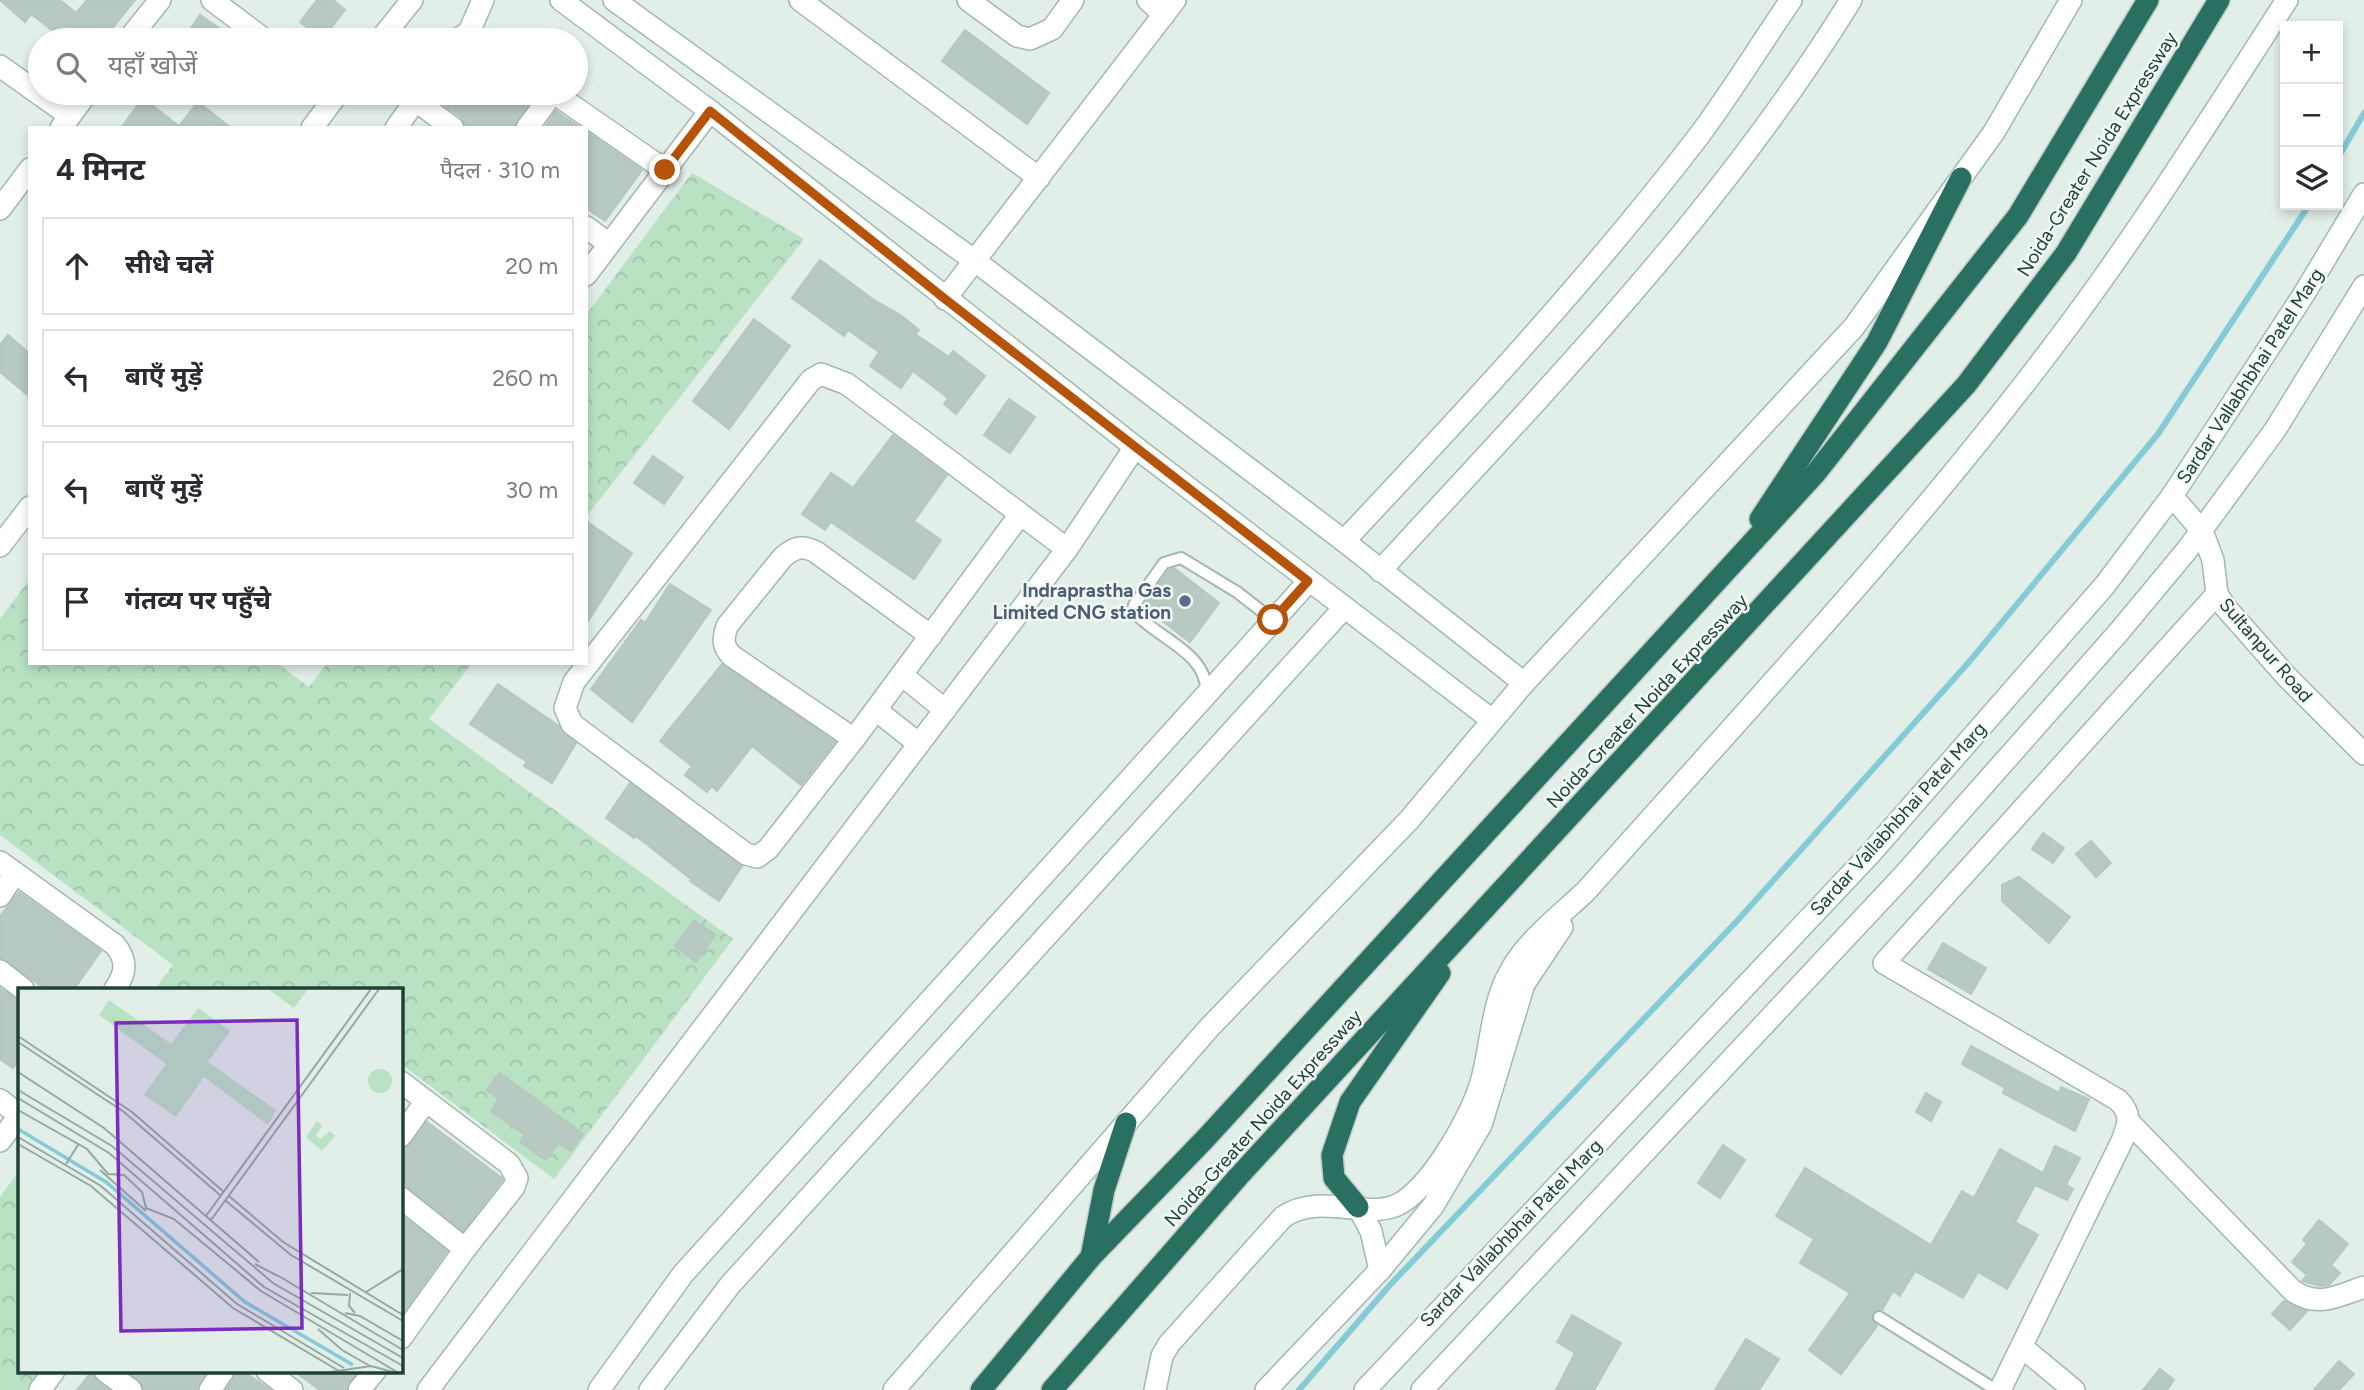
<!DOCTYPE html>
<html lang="hi">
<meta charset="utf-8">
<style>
:root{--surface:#fff;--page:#f7f7f7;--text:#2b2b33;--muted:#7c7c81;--line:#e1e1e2}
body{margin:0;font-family:Figtree,"Noto Sans Devanagari",sans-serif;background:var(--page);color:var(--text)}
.controls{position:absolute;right:21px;top:21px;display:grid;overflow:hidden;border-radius:0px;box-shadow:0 4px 10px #0003}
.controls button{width:63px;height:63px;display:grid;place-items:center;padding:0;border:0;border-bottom:2px solid var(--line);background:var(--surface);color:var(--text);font:35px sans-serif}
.stop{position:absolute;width:21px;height:21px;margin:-16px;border:5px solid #b45309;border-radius:50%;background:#fff}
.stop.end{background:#b45309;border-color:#fff;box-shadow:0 2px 7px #0008}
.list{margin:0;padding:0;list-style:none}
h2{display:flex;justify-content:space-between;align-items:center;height:91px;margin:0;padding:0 28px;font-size:30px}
h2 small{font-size:23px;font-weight:400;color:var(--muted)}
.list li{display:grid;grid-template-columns:46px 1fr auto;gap:21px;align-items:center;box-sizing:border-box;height:98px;margin:0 14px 14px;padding:0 14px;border:2px solid var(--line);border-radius:0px}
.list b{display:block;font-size:26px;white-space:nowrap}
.list em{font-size:23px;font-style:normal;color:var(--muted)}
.icon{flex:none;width:38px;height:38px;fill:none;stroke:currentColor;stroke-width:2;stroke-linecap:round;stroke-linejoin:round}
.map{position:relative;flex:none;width:2364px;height:1390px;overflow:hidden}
.search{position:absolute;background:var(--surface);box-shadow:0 4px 10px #0003;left:28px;top:28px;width:560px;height:77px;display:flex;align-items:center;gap:18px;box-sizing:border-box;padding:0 24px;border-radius:38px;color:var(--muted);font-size:26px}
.panel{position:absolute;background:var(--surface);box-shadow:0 4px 10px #0003;left:28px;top:126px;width:560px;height:539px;border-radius:0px}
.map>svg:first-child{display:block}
</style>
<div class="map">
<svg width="2364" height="1390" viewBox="0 0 2364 1390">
<defs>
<pattern id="forest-crowns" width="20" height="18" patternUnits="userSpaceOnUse" patternTransform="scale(1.75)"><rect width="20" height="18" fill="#b9e1c4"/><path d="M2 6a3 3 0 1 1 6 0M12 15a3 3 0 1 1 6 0" fill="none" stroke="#9fc2a9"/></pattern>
</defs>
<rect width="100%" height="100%" fill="#e2eee8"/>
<!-- forest -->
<g fill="url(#forest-crowns)">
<polygon points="692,173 804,239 586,517 586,315"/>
<polygon points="30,579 30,663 277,663 309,687 327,663 472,663 429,719 733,939 554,1179 401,1064 401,989 155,989 173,965 0,835 0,619"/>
<polygon points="19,1171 19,1371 48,1371 34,1390 0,1390 0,1197"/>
</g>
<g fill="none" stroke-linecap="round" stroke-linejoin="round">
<!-- stream -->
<g stroke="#85cbd7" stroke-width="6">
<polyline points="2338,158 2364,113"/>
<polyline points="1299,1390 1390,1285 1737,921 1969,662 2158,434 2309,205"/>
</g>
</g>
<!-- building -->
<g fill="#b7c9c1" stroke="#b4c8c0" stroke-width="2">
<polygon points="0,0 60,0 76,13 87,0 135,0 110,31 104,26 93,40 65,40 31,14 25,22"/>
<polygon points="317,0 333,0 345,10 322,39 300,22"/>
<polygon points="200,15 237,40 183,40"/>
<polygon points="965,30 1049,93 1027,124 942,61"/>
<polygon points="437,93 537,93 514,128 466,128 461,117 433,97"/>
<polygon points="143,98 179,126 198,102 231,128 121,128"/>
<polygon points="556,111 581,128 544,128"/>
<polygon points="586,131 642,170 605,221 586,208"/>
<polygon points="820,260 874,300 902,316 919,330 915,334 949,357 953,351 985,376 956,414 944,404 948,398 913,371 901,388 870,366 879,352 848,330 844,336 792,298"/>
<polygon points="754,319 790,346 729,429 693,401"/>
<polygon points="8,335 30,354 30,397 0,372 0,345"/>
<polygon points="1009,399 1035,417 1010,453 984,435"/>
<polygon points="893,435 947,475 914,521 941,540 914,579 831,522 825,530 802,514 831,473 853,488"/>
<polygon points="653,456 683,477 664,504 634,483"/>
<polygon points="586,521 632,553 586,624"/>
<polygon points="1174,568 1219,603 1190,642 1143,606 1169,570"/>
<polygon points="670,584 711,610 632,722 591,689 641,620 645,623"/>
<polygon points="722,664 835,742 801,785 752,746 717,791 712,786 707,792 685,775 692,766 660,741"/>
<polygon points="498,684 559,726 576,743 552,783 524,766 527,762 470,724"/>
<polygon points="630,783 742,866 719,901 690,881 691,879 636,836 634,838 606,818"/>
<polygon points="2043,833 2064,848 2053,863 2032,849"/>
<polygon points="2091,841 2111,863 2096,877 2076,854"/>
<polygon points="2019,877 2070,917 2049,943 2002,901 2002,885"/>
<polygon points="19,892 101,951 74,989 46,989 0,958 0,916"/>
<polygon points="694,920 715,935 696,962 675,946"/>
<polygon points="1943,943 1986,968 1971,994 1928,969"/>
<polygon points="0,988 19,1001 19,1059 13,1068 0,1059"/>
<polygon points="1971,1046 2059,1093 2061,1087 2089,1099 2075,1131 2003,1093 2005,1088 1962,1064"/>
<polygon points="500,1073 583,1134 571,1151 559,1143 546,1160 520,1142 525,1135 491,1111 499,1099 487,1090"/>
<polygon points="1926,1093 1941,1102 1931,1121 1916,1112"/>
<polygon points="427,1122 503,1179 463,1231 409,1188 401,1185 401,1149 411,1144"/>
<polygon points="1723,1145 1745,1160 1720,1198 1698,1183"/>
<polygon points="2055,1146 2080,1158 2066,1185 2073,1189 2067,1200 2035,1185 2015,1222 2038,1235 2007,1289 1978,1272 1963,1298 1915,1271 1900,1296 1893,1291 1882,1310 1873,1312 1872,1320 1877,1326 1841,1374 1809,1350 1850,1293 1800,1263 1814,1239 1776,1216 1805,1168 1931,1245 1962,1191 1974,1198 2000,1149 2043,1173"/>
<polygon points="401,1215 447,1251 401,1316"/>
<polygon points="2319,1220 2348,1244 2331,1265 2340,1273 2329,1285 2320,1286 2302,1281 2307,1275 2292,1262 2307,1244 2303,1240"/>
<polygon points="2284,1301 2307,1311 2290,1330 2272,1314"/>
<polygon points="1572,1315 1621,1343 1594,1390 1556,1390 1575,1353 1557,1342"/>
<polygon points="1746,1339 1779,1359 1759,1390 1715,1390"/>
<polygon points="2339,1361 2354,1374 2339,1390 2314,1390"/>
<polygon points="2160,1369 2174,1380 2167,1390 2143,1390"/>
<polygon points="92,1371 97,1381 109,1390 77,1390"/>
<polygon points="127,1371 207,1371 197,1390 144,1390 139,1380"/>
<polygon points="236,1371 243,1371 270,1390 226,1390"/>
<polygon points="294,1371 358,1371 346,1390 320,1390"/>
</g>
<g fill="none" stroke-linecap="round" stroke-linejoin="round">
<!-- lane casing -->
<g stroke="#a4b7b0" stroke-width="14">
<g id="lane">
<path d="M1206 693C1209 653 1156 638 1133 611L1134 605 1164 563 1181 558 1237 592 1273 620"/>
<polyline points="1879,1317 1996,1390"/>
</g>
</g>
<!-- street casing -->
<g stroke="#a4b7b0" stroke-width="24">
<g id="street">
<polyline points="212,0 265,40"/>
<polyline points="800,0 1039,178"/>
<polyline points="968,0 1017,36 1030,39 1052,29 1073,0"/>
<polyline points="1148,0 1164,15"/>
<polyline points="128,40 160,0"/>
<polyline points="380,40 412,0"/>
<polyline points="457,40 469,32 483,0"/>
<polyline points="0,66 70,116"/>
<polyline points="554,93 665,170"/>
<polyline points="416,101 453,128"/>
<polyline points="61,128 87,93"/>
<polyline points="312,128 338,93"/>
<polyline points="396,128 421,93"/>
<polyline points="527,128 553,93"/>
<polyline points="0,209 30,169"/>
<polyline points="586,227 609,244"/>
<polyline points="586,275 710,111"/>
<polyline points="945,299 1175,0"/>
<polyline points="2172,496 2202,531 2213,560 2217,594 2226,608 2287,677 2364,754"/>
<polyline points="1019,516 854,739 768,849 757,857 746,854 572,724 565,708 574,682 811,380 821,374 847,384 1067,549"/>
<polyline points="0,546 30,507"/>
<polyline points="902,675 945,710"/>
<polyline points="876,710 919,744"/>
<path d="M854 739 732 656C722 646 723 639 727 626L783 557C795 547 802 545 816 552L931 636"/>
<path d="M0 862 115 945C128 961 126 973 115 989"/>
<polyline points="0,896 15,873"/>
<polyline points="0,971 23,989"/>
<polyline points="401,1082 509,1164 517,1178 514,1187 465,1249 401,1338"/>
<polyline points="0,1100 19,1115"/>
<path d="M2129 1122 2293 1291C2318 1308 2338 1296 2364 1287"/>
<polyline points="401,1136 426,1101"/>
<polyline points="0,1141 19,1116"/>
<polyline points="401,1198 465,1249"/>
<polyline points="2023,1348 2074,1390"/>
<polyline points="105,1371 131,1390"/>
<polyline points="267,1371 292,1390"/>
<polyline points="40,1390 54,1371"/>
<polyline points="210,1390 223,1371"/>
<polyline points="359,1390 375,1371"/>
<polyline points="428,1390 1067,549 1135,447"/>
<path d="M2000 1390 2122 1141C2129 1123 2132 1114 2118 1100L1884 963 2217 594"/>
</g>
</g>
<!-- secondary casing -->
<g stroke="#9fbab1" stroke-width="24">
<g id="secondary">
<polyline points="561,0 710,111 1135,447 1492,720"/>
<polyline points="614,0 975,261 1344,541 1524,683"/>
<path d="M1344 541C1467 410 1589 279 1698 137 1731 93 1760 45 1791 0"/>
<path d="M1380 571C1546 390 1721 211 1851 0"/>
<polyline points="1358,1207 1371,1231 1380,1270"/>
<polyline points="599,1390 683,1274 1309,581"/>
<polyline points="650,1390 730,1285 1344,608"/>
<polyline points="894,1390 1208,1029 1410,819 1524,683 1854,327 1994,132 2071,0"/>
<path d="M1155 1390 1162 1356 1169 1344 1283 1217C1322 1191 1369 1222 1401 1203 1434 1183 1474 1112 1483 1075 1491 1042 1493 1001 1510 972 1527 940 1561 915 1586 891 1754 702 1928 517 2078 313 2152 212 2219 105 2287 0"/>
<polyline points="1266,1390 1380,1270 1433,1206 1481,1125 1524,984 1562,927"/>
<polyline points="1365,1390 1870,854 2105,585 2172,496 2304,294 2364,194"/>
<polyline points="1422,1390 1904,875 2118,633 2187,550 2275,430 2364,286"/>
</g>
</g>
<!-- highway casing -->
<g stroke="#c1cac7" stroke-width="24">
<g id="highway">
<polyline points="1760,519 1877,342 1961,178"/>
<polyline points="1358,1207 1334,1178 1332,1155 1350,1102 1440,973"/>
<polyline points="1091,1257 1104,1190 1126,1123"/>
<polyline points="981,1390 1091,1257 1206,1138 1815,474 2018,216 2148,0"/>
<polyline points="1052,1390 1238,1177 1966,385 2066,253 2219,0"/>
</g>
</g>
<!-- lane -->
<use href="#lane" stroke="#fff" stroke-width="10"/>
<!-- street -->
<use href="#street" stroke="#fff" stroke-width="21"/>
<!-- secondary -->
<use href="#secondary" stroke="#fff" stroke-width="21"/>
<!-- highway -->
<use href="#highway" stroke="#297061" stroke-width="21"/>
</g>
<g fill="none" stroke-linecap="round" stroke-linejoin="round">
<!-- route -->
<polyline stroke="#b45309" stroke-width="9" points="665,170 710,111 945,299 1308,581 1273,620"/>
</g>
<!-- markers -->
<circle fill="#5c6f8a" stroke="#f3faf6" stroke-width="2.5" cx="1185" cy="601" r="7"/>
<g text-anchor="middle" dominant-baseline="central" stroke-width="5" stroke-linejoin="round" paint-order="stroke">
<!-- street labels -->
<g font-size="19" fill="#204138" stroke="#f3faf6">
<text transform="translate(2097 154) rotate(-58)">Noida-Greater Noida Expressway</text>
<text transform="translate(2250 376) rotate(-57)">Sardar Vallabhbhai Patel Marg</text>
<text transform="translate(2266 650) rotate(49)">Sultanpur Road</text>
<text transform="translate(1647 701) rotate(-47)">Noida-Greater Noida Expressway</text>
<text transform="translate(1898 819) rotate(-48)">Sardar Vallabhbhai Patel Marg</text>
<text transform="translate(1263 1118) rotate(-48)">Noida-Greater Noida Expressway</text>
<text transform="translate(1511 1233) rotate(-46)">Sardar Vallabhbhai Patel Marg</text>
</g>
<!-- service labels -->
<g font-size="19" font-weight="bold" fill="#4e5e75" stroke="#f3faf6" text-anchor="end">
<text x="1171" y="590">Indraprastha Gas<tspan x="1171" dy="22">Limited CNG station</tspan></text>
</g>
</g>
<!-- overview -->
<g transform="translate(18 988)">
<rect width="385" height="385" fill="#e2eee8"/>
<path d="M250 1H290L276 20ZM91 12 153 56 180 20 212 43 190 74 258 122 250 137 186 89 158 129 126 107 148 76 81 27ZM350 93a12 12 0 1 1 24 0a12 12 0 1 1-24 0ZM299 133 304 138 298 147 302 151 312 143 317 148 304 163 288 149Z" fill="#b9e1c4"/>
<path fill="none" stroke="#85cbd7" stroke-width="3.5" d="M0 141 88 194 227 314 335 377"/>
<path fill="none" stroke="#94a9a2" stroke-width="2" d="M0 48 114 124 206 204M0 54 106 124 203 208M0 84 86 140 241 274M0 102 94 158 255 295 385 370M0 110 91 165 246 299 385 378M0 122 69 161 90 186 106 187 124 204 128 220 156 231 243 303 379 384M0 149 83 198 219 316 326 380M0 156 73 198 215 320 321 383M48 176 60 157M82 182 128 223M211 208 265 254 385 327M208 213 273 267 385 333M188 228 353 1M193 232 361 1M237 276 260 288M259 287 385 362M348 304 385 281M293 305 330 307M332 305 331 318 337 325M327 325 342 328 385 353M300 341 324 362 352 378M313 384 353 378 375 384"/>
<path fill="#7b2cbf" fill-opacity="0.15" stroke="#7b2cbf" stroke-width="3.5" d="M279 32 284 340 103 343 98 35Z"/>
<rect width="385" height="385" fill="none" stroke="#204138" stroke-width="3.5"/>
</g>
</svg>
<div class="controls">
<button>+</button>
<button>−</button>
<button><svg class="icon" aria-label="layers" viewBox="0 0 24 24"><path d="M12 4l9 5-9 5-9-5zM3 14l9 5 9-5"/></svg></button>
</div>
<div class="stop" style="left:1273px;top:620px"></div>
<div class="stop end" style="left:665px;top:170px"></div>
<div class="search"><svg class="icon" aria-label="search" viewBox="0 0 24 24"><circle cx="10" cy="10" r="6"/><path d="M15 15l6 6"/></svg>यहाँ खोजें</div>
<section class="panel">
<h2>4 मिनट<small>पैदल · 310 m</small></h2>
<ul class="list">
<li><svg class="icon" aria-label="ahead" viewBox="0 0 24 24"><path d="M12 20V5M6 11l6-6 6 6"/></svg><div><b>सीधे चलें</b></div><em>20 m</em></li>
<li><svg class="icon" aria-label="left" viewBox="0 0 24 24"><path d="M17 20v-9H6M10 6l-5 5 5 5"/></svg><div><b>बाएँ मुड़ें</b></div><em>260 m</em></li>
<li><svg class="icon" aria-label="left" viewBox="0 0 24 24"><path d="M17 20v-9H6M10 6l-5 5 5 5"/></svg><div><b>बाएँ मुड़ें</b></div><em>30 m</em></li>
<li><svg class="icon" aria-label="arrive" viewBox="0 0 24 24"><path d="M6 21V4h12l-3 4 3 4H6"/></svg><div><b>गंतव्य पर पहुँचे</b></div></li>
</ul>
</section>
</div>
